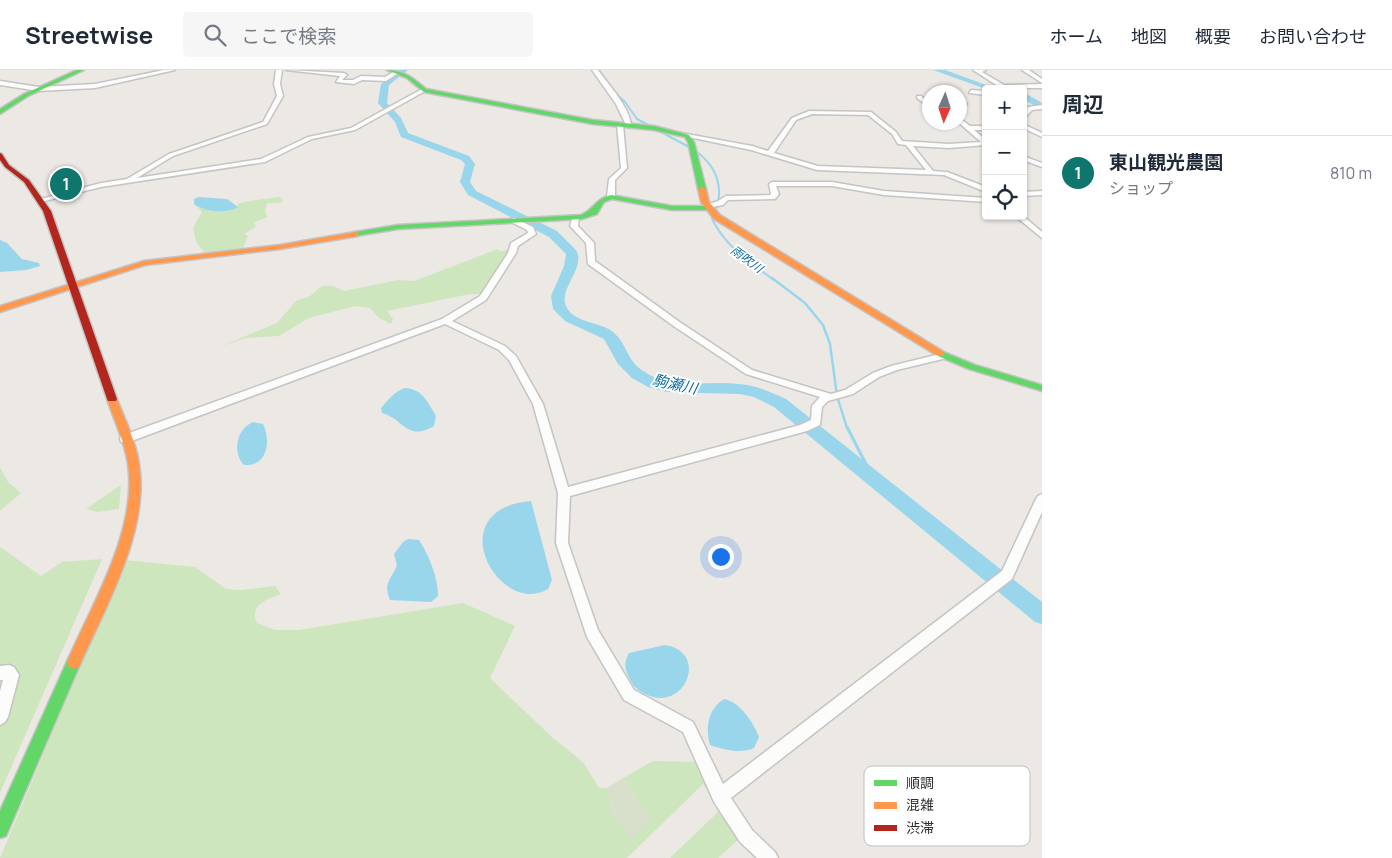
<!DOCTYPE html>
<html lang="ja">
<meta charset="utf-8">
<style>
:root{--surface:#fff;--page:#f6f6f7;--text:#1f2937;--muted:#747a83;--line:#e0e1e3;--accent:#0f766e}
body{margin:0;font-family:Manrope,"Noto Sans JP",sans-serif;background:var(--page);color:var(--text)}
.controls{position:absolute;right:15px;top:15px;display:grid;overflow:hidden;border-radius:5px;box-shadow:0 1px 4px #0004}
.controls button{width:45px;height:45px;display:grid;place-items:center;padding:0;border:0;border-bottom:1px solid var(--line);background:var(--surface);color:var(--text);font:25px sans-serif}
.compass{position:absolute;left:922px;top:15px;width:45px;height:45px;border-radius:50%;background:var(--surface);box-shadow:0 1px 4px #0004;rotate:183deg}
.you{position:absolute;left:720px;top:486px;width:18px;height:18px;margin:-12px;border:4px solid #fff;border-radius:50%;background:#1a73e8;box-shadow:0 0 0 8px #1a73e833}
.badge{display:grid;place-items:center;width:32px;height:32px;border-radius:50%;background:var(--accent);color:#fff;font-size:16px;font-weight:700}
.pin{position:absolute;translate:-50% -50%;border:2px solid #fff;box-shadow:0 1px 5px #0006}
.list{margin:0;padding:0;list-style:none}
h2{display:flex;justify-content:space-between;align-items:center;height:65px;margin:0;padding:0 20px;font-size:21px}
h2 small{font-size:16px;font-weight:400;color:var(--muted)}
.list li{display:grid;grid-template-columns:32px 1fr auto;gap:15px;align-items:center;box-sizing:border-box;height:75px;padding:0 20px;border-top:1px solid var(--line)}
.list b{display:block;font-size:19px;white-space:nowrap}
.list p{margin:0;font-size:16px;white-space:nowrap;color:var(--muted)}
.list em{font-size:16px;font-style:normal;color:var(--muted)}
.icon{flex:none;width:28px;height:28px;fill:none;stroke:currentColor;stroke-width:2;stroke-linecap:round;stroke-linejoin:round}
.map{position:relative;flex:none;width:1042px;height:788px;overflow:hidden}
header{display:flex;align-items:center;gap:30px;box-sizing:border-box;height:70px;padding:0 25px;background:var(--surface);border-bottom:1px solid var(--line)}
header strong{font-size:24px}
nav{display:flex;gap:28px;margin-inline-start:auto;font-size:18px}
.search{width:350px;height:45px;background:var(--page);display:flex;align-items:center;gap:12px;box-sizing:border-box;padding:0 18px;border-radius:5px;color:var(--muted);font-size:19px}
main{display:flex}
aside{flex:1;background:var(--surface)}
.map>svg:first-child{display:block}
</style>
<header>
<strong>Streetwise</strong>
<div class="search"><svg class="icon" aria-label="search" viewBox="0 0 24 24"><circle cx="10" cy="10" r="6"/><path d="M15 15l6 6"/></svg>ここで検索</div>
<nav><a>ホーム</a><a>地図</a><a>概要</a><a>お問い合わせ</a></nav>
</header>
<main>
<div class="map">
<svg width="1042" height="788" viewBox="0 0 1042 788">
<rect width="100%" height="100%" fill="#ece8e4"/>
<!-- green -->
<g fill="#cee6be">
<path d="M280 127 283 130 280 133H267L265 141 267 147 254 153 256 157 244 164 248 166 243 178 205 183 196 172 193 158 202 142 196 136 204 139 238 137 237 134C243 131 271 128 280 127Z"/>
<polygon points="498,179 499,181 511,180 485,224 470,224 387,241 393,249 391,254 379,248 370,238 355,236 309,248 279,266 246,268 219,277 277,253 296,231 310,226 322,216 333,216 344,221 398,210 414,211"/>
<polygon points="0,398 8,412 21,423 0,441"/>
<polygon points="121,415 119,439 97,442 86,439"/>
<polygon points="0,477 41,506 62,492 102,489 0,723"/>
<path d="M124 490 195 497 226 519 241 520 275 516 281 524C268 529 248 535 257 553L275 560H299L463 533 515 556 490 608 553 668 583 692 599 718H607L613 744 651 751 623 708 653 691 698 692 720 739 738 770 718 788H670L720 740 703 714 627 788H0Z"/>
</g>
<!-- cemetery -->
<polygon fill="#d8e0cc" points="623,708 651,751 630,770 613,744 607,718"/>
<!-- water -->
<g fill="#99d6ec">
<path d="M199 127 227 129 238 137C227 144 204 142 194 134V129Z"/>
<polygon points="0,170 7,173 22,189 39,193 40,196 26,200 0,202"/>
<path d="M405 318C423 319 428 333 436 346L434 356C407 372 404 349 382 343L381 338C388 330 395 321 405 318Z"/>
<path d="M253 352 263 354C271 370 268 397 244 395 232 383 236 359 253 352Z"/>
<path d="M531 431 552 510 548 519C499 548 438 439 531 431Z"/>
<path d="M408 469 419 470C429 485 438 508 438 526L431 532 390 530C383 512 391 510 397 495L394 484 403 472Z"/>
<path d="M665 575C710 582 685 644 645 624 640 621 633 617 631 611 625 601 623 593 629 583Z"/>
<path d="M724 629C740 632 753 652 759 667L754 678C741 684 724 680 710 675 705 657 708 639 724 629Z"/>
</g>
<g fill="none" stroke-linecap="round" stroke-linejoin="round">
<!-- stream-far2 -->
<g stroke="#99d6ec" stroke-width="2">
<polyline points="599,0 605,10"/>
<polyline points="613,21 625,32 637,49 689,77"/>
<path d="M694 80C719 97 726 122 712 149 726 177 749 192 774 210"/>
</g>
<!-- stream-far1 -->
<polyline stroke="#99d6ec" stroke-width="2.5" points="772,208 805,233 823,255 830,274 837,326 847,358"/>
<!-- stream -->
<polyline stroke="#99d6ec" stroke-width="3" points="847,357 872,406"/>
<!-- river -->
<g fill="#99d6ec" fill-rule="evenodd">
<path d="M399 0H408L389 15 387 33 401 48 408 63 469 86 475 94 470 112 476 121 557 161 576 180C587 199 556 219 567 238 575 253 601 252 613 262 627 273 626 290 643 301 672 321 706 310 739 314 756 315 770 322 786 329L1042 532V554L1035 552 774 337 754 327 740 324 667 322 648 317 632 308 618 294 604 269 565 251 553 239 551 226 564 196 566 184 549 167 468 125 460 112 465 94 461 90 401 67 395 52 378 33 381 14Z"/>
<polygon points="933,0 945,0 997,19 986,19"/>
<polygon points="1023,22 1042,33 1042,40 1023,29"/>
</g>
<!-- street casing -->
<g stroke="#c5c4c5" stroke-width="3">
<g id="street">
<polygon points="164,0 175,0 95,18 39,21 0,15 0,11 39,17 95,14"/>
<polygon points="276,0 282,0 280,14 283,26 267,54 173,86 137,108 261,89 308,67 351,58 422,19 427,20 355,60 312,69 265,92 101,117 41,132 37,130 101,113 127,109 169,84 263,52 277,26 274,14"/>
<polygon points="286,0 344,3 347,5 342,10 353,10 361,6 385,7 395,1 400,2 386,11 362,10 354,14 336,12 340,6"/>
<path d="M592 0H598C608 14 631 39 631 56L626 55 616 34Z"/>
<polygon points="973,0 986,0 982,2 1004,15 1042,14 1042,18 1001,18"/>
<polygon points="1022,0 1029,0 1042,9 1042,13"/>
<polygon points="971,20 986,21 986,25 969,23"/>
<polygon points="917,26 921,26 929,33 929,37 917,28"/>
<polygon points="959,32 967,34 959,36"/>
<polygon points="1042,35 1042,39 1032,40 1023,50 1023,43 1028,37"/>
<path d="M809 41 871 42 896 62 902 71 949 74 981 72 958 52 959 48 970 56H986V60H974L986 70V75L949 78 913 76 933 101 947 102 986 117V122L944 105 817 100 751 80 684 66 687 64 752 76 768 81 792 48ZM812 44 868 45 892 64 898 74 906 75 926 100 818 96 774 83 796 50Z"/>
<polygon points="620,53 623,55 627,98 615,110 615,127 611,129 607,127 609,109 621,98 617,55"/>
<polygon points="1023,54 1042,63 1042,67 1023,58"/>
<polygon points="1023,86 1042,93 1042,97 1023,90"/>
<polygon points="772,112 832,112 884,121 986,128 986,132 884,125 832,116 776,116 779,124 775,129 728,130 723,135 707,138 703,136 718,131 726,126 770,125 771,124 769,114"/>
<polygon points="1042,121 1042,125 1023,126 1023,122"/>
<polygon points="573,146 579,146 578,156 594,173 595,191 681,253 752,300 831,324 845,320 873,303 891,296 944,283 949,286 947,288 897,300 879,307 853,324 828,331 822,337 820,355 807,361 570,426 568,473 598,560 634,620 693,652 723,714 1002,501 1036,429 1038,426 1042,424 1042,442 1012,509 731,728 752,760 775,782 778,788 757,788 740,772 714,732 683,662 624,630 587,567 556,473 558,423 533,334 509,290 499,280 445,254 129,372 121,372 120,369 121,366 442,249 480,226 508,183 511,173 528,163 527,160 511,152 510,150 514,148 533,157 536,164 518,176 516,183 486,230 452,251 505,276 516,286 543,334 568,417 800,355 811,350 812,336 820,327 746,304 675,257 588,194 586,173 570,156"/>
<polygon points="1015,146 1023,146 1042,162 1042,168"/>
<polygon points="9,595 14,597 19,605 8,647 5,652 0,655 0,621 3,610 0,610 0,596"/>
</g>
</g>
<!-- fast casing -->
<g stroke="#c5c4c5" stroke-width="3">
<g id="fast">
<polygon points="77,0 84,0 28,26 0,44 0,39 24,24"/>
<path d="M387 0C404 0 414 9 426 19L593 50 654 56 689 65 694 72 706 119 702 121 698 119 688 72 685 67 654 60 593 54 424 22 407 8Z"/>
<path d="M611 125 672 136H708L712 138 708 140H672L612 129 604 132 597 144 582 149 398 159 355 166 351 164 355 162 398 155 581 145C596 138 594 130 611 125Z"/>
<polygon points="941,281 975,295 1042,315 1042,321 969,299 938,286 938,282"/>
<polygon points="74,585 79,587 81,592 6,766 0,768 0,741 69,587"/>
</g>
</g>
<!-- slow casing -->
<g stroke="#c5c4c5" stroke-width="3">
<g id="slow">
<polygon points="702,117 706,119 709,132 720,145 944,282 944,286 938,286 714,149 701,132 698,119"/>
<polygon points="355,162 358,162 358,166 280,179 145,195 0,242 0,236 144,191 280,175"/>
<path d="M112 326 117 329C125 350 136 372 139 394 150 460 105 538 79 597L74 599 69 597 67 592C92 534 138 460 128 394 125 372 114 350 107 329Z"/>
</g>
</g>
<!-- jam casing -->
<g stroke="#c5c4c5" stroke-width="3">
<polygon id="jam" points="0,83 2,84 9,95 29,110 51,141 117,329 116,331 108,331 107,329 43,141 24,112 5,97 0,90"/>
</g>
<!-- street -->
<use href="#street" fill="#fcfcfb" fill-rule="evenodd"/>
<!-- fast -->
<use href="#fast" fill="#63d668" fill-rule="evenodd"/>
<!-- slow -->
<use href="#slow" fill="#ff974d" fill-rule="evenodd"/>
<!-- jam -->
<use href="#jam" fill="#b3261e" fill-rule="evenodd"/>
</g>
<g text-anchor="middle" dominant-baseline="central" stroke-width="4" stroke-linejoin="round" paint-order="stroke">
<!-- far-water labels -->
<g font-size="12" font-style="italic" fill="#0d6fa3" stroke="#fff">
<text transform="translate(747 189) rotate(36)">雨吹川</text>
</g>
<!-- water labels -->
<g font-size="15" font-style="italic" fill="#0d6fa3" stroke="#fff">
<text transform="translate(675 314) rotate(12)">駒瀬川</text>
</g>
</g>
<!-- legend -->
<rect x="864" y="696" width="166" height="80" rx="8" fill="#fff" stroke="#c0c0c0" stroke-width="1"/>
<rect x="874" y="710" width="23" height="6" fill="#63d668"/>
<rect x="874" y="732" width="23" height="7" fill="#ff974d"/>
<rect x="874" y="755" width="23" height="6" fill="#b3261e"/>
<g font-size="14" fill="#2e2e2e">
<text x="906" y="718">順調</text>
<text x="906" y="740">混雑</text>
<text x="906" y="763">渋滞</text>
</g>
</svg>
<div class="controls">
<button>+</button>
<button>−</button>
<button><svg class="icon" aria-label="locate" viewBox="0 0 24 24"><circle cx="12" cy="12" r="6"/><path d="M12 2v4M12 18v4M2 12h4M18 12h4"/></svg></button>
</div>
<svg class="compass" viewBox="-18 -18 36 36"><path d="M0-13l5 13h-10z" fill="#e53935"/><path d="M0 13l5-13h-10z" fill="#747a83"/></svg>
<div class="you"></div>
<div class="pin badge" style="left:66px;top:114px">1</div>
</div>
<aside>
<h2>周辺<small></small></h2>
<ul class="list">
<li><span class="badge">1</span><div><b>東山観光農園</b><p>ショップ</p></div><em>810 m</em></li>
</ul>
</aside>
</main>
